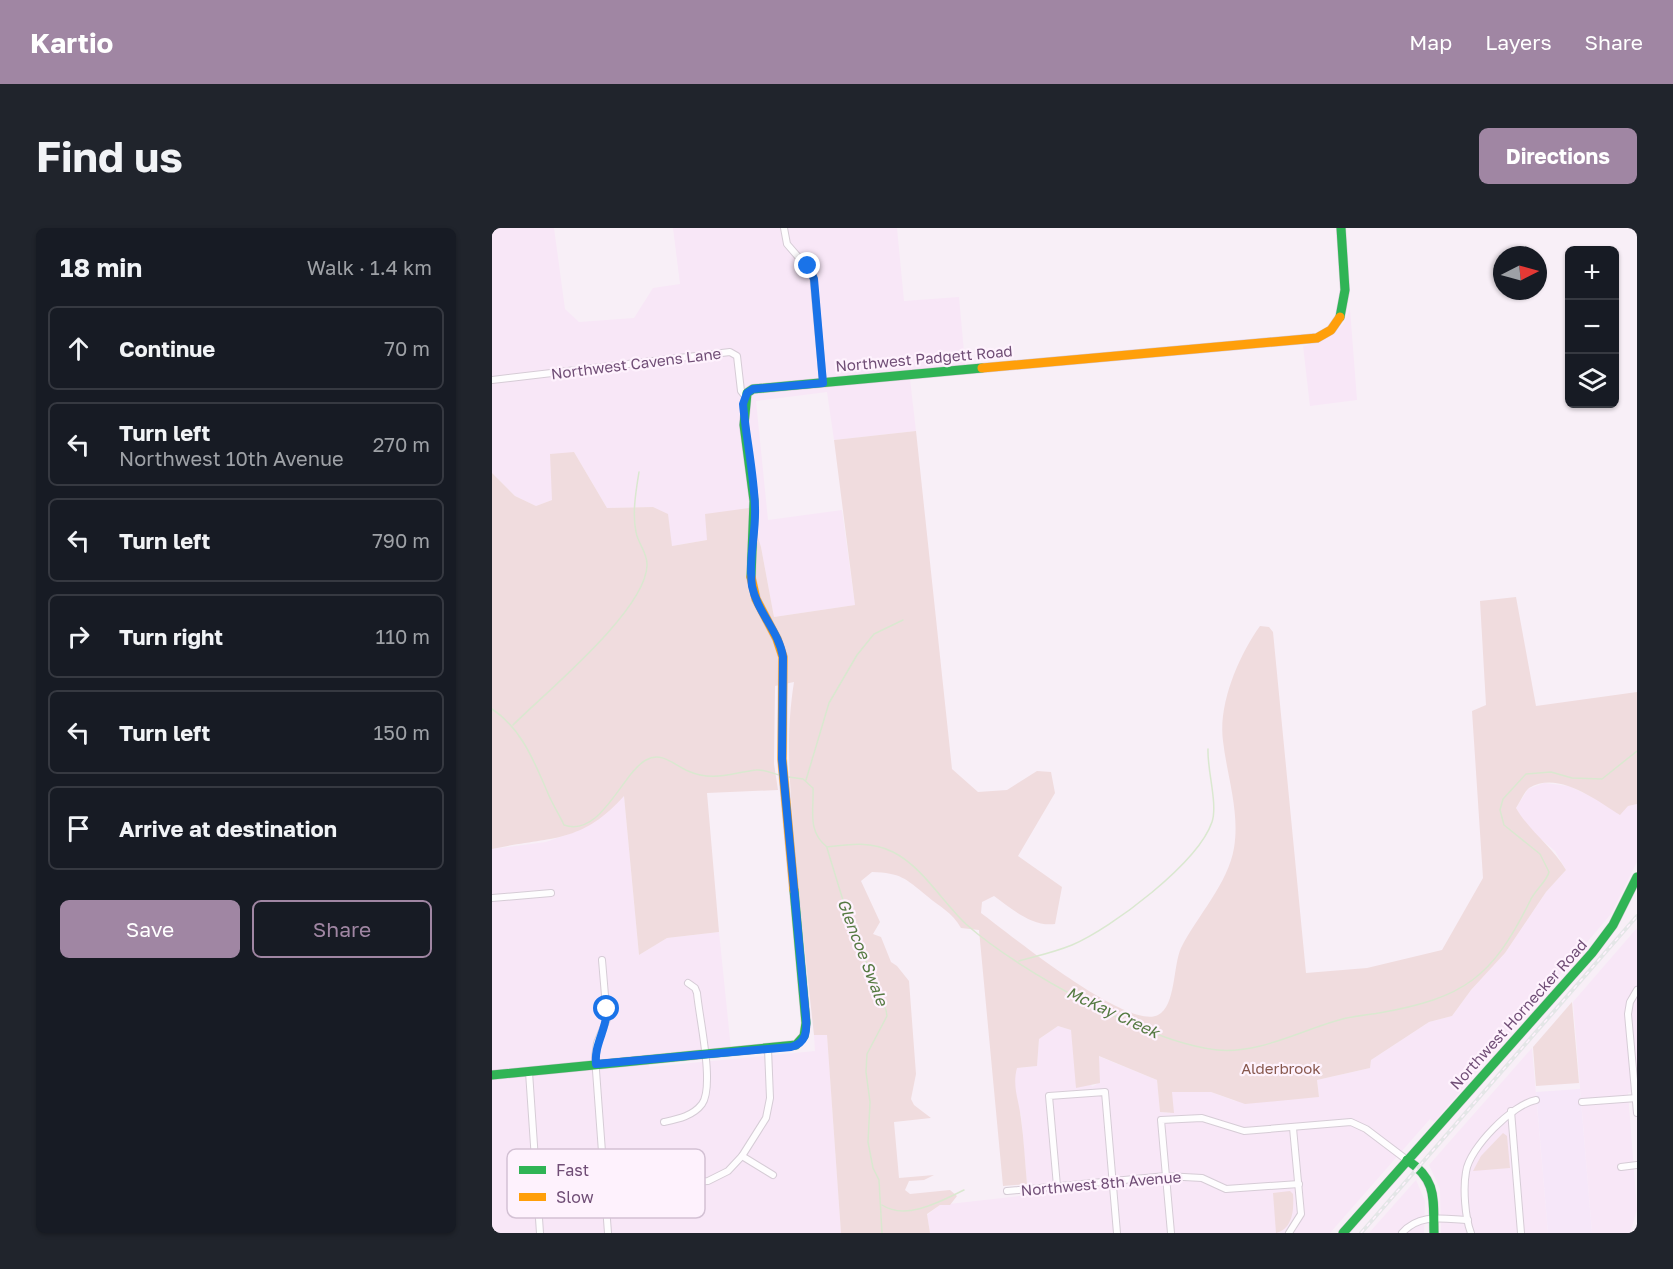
<!DOCTYPE html>
<meta charset="utf-8">
<style>
:root{--surface:#171b24;--page:#20242c;--text:#f1f3f6;--muted:#9ea1a6;--line:#363941;--accent:#a086a3}
body{margin:0;font-family:"Golos Text",sans-serif;background:var(--page);color:var(--text)}
.controls{position:absolute;right:18px;top:18px;display:grid;overflow:hidden;border-radius:9px;box-shadow:0 2px 4px #0004}
.controls button{width:54px;height:54px;display:grid;place-items:center;padding:0;border:0;border-bottom:2px solid var(--line);background:var(--surface);color:var(--text);font:30px sans-serif}
.compass{position:absolute;left:1001px;top:18px;width:54px;height:54px;border-radius:50%;background:var(--surface);box-shadow:0 2px 4px #0004;rotate:84deg}
.stop{position:absolute;width:18px;height:18px;margin:-14px;border:4px solid #1a73e8;border-radius:50%;background:#fff}
.stop.end{background:#1a73e8;border-color:#fff;box-shadow:0 2px 6px #0008}
.list{margin:0;padding:0;list-style:none}
h2{display:flex;justify-content:space-between;align-items:center;height:78px;margin:0;padding:0 24px;font-size:26px}
h2 small{font-size:20px;font-weight:400;color:var(--muted)}
.list li{display:grid;grid-template-columns:39px 1fr auto;gap:18px;align-items:center;box-sizing:border-box;height:84px;margin:0 12px 12px;padding:0 12px;border:2px solid var(--line);border-radius:9px}
.list b{display:block;font-size:22px;white-space:nowrap}
.list p{margin:0;font-size:20px;white-space:nowrap;color:var(--muted)}
.list em{font-size:20px;font-style:normal;color:var(--muted)}
.actions{display:flex;gap:12px;padding:18px 24px}
.actions a{flex:1;padding:14px 0;border:2px solid var(--accent);border-radius:9px;text-align:center;font-size:21px;color:var(--accent)}
.actions .main{background:var(--accent);color:#fff}
.icon{flex:none;width:33px;height:33px;fill:none;stroke:currentColor;stroke-width:2;stroke-linecap:round;stroke-linejoin:round}
.map{position:relative;flex:none;width:1145px;height:1005px;overflow:hidden;border-radius:9px}
header{display:flex;align-items:center;gap:36px;box-sizing:border-box;height:84px;padding:0 30px;background:var(--accent);color:#fff}
header strong{font-size:28px}
nav{display:flex;gap:33px;margin-inline-start:auto;font-size:21px}
.intro{display:flex;align-items:center;justify-content:space-between;box-sizing:border-box;height:144px;padding:0 36px}
h1{margin:0;font-size:42px}
.button{padding:15px 27px;border-radius:9px;background:var(--accent);color:#fff;font-size:21px;font-weight:700}
main{display:flex;gap:36px;padding:0 36px}
aside{flex:1;background:var(--surface);border-radius:9px;box-shadow:0 2px 4px #0004}
.map>svg:first-child{display:block}
</style>
<header>
<strong>Kartio</strong>
<nav><a>Map</a><a>Layers</a><a>Share</a></nav>
</header>
<div class="intro"><h1>Find us</h1><a class="button">Directions</a></div>
<main>
<aside>
<h2>18 min<small>Walk · 1.4 km</small></h2>
<ul class="list">
<li><svg class="icon" aria-label="ahead" viewBox="0 0 24 24"><path d="M12 20V5M6 11l6-6 6 6"/></svg><div><b>Continue</b></div><em>70 m</em></li>
<li><svg class="icon" aria-label="left" viewBox="0 0 24 24"><path d="M17 20v-9H6M10 6l-5 5 5 5"/></svg><div><b>Turn left</b><p>Northwest 10th Avenue</p></div><em>270 m</em></li>
<li><svg class="icon" aria-label="left" viewBox="0 0 24 24"><path d="M17 20v-9H6M10 6l-5 5 5 5"/></svg><div><b>Turn left</b></div><em>790 m</em></li>
<li><svg class="icon" aria-label="right" viewBox="0 0 24 24"><path d="M7 20v-9h11M14 6l5 5-5 5"/></svg><div><b>Turn right</b></div><em>110 m</em></li>
<li><svg class="icon" aria-label="left" viewBox="0 0 24 24"><path d="M17 20v-9H6M10 6l-5 5 5 5"/></svg><div><b>Turn left</b></div><em>150 m</em></li>
<li><svg class="icon" aria-label="arrive" viewBox="0 0 24 24"><path d="M6 21V4h12l-3 4 3 4H6"/></svg><div><b>Arrive at destination</b></div></li>
</ul>
<div class="actions"><a class="main">Save</a><a>Share</a></div>
</aside>
<div class="map">
<svg width="1145" height="1005" viewBox="0 0 1145 1005">
<rect width="100%" height="100%" fill="#f8eff7"/>
<!-- residential -->
<g fill="#f8e7f7">
<polygon points="0,0 62,0 73,81 87,94 142,90 161,60 188,56 181,0 405,0 412,73 467,69 474,146 418,151 424,203 342,212 335,164 264,173 276,292 350,282 363,377 282,389 269,319 256,280 215,312 180,318 161,279 115,280 82,224 60,272 44,278 23,268 0,245"/>
<polygon points="858,81 865,172 818,178 811,118 828,114 842,106 852,95"/>
<polygon points="1052,555 1077,558 1100,569 1136,578 1145,576 1145,634 1119,686 942,894 938,891 838,1005 438,1005 435,987 448,977 536,967 529,887 524,875 522,852 525,840 545,838 547,811 566,798 579,802 600,859 605,856 606,828 665,852 668,884 678,885 680,863 719,864 743,873 827,869 825,852 878,840 879,832 937,794 960,788 979,762 1013,725 1054,664 1074,642 1063,623 1035,599 1024,580 1036,561"/>
<polygon points="132,568 147,727 175,710 227,704 239,821 157,828 157,839 323,823 322,807 335,806 349,1005 0,1005 0,621 54,614 85,603"/>
<polygon points="1145,700 1145,862 1136,865 1145,982 1138,1005 1100,1005 1081,774"/>
<polygon points="1040,820 1056,1005 949,1005 948,961 937,937"/>
<polygon points="924,952 933,973 932,1005 877,1005"/>
</g>
<!-- commercial -->
<polygon fill="#f6e7f9" points="1088,861 1100,1005 1056,1005 1044,864"/>
<!-- green -->
<g fill="#f0dcde">
<path d="M424 203 460 541 486 564 515 562 545 543 559 544 563 565 526 628 570 659 563 696C540 699 520 681 502 668L490 674 489 685C516 705 636 803 666 787 684 778 681 737 689 720 705 688 736 656 742 620 748 584 735 548 731 513 726 476 747 427 768 398L777 399 781 404 814 745 875 740 950 722 991 650 980 483 994 477 988 373 1024 369 1044 478 1145 464V576L1136 578 1128 587C1104 572 1066 542 1037 560 1032 564 1028 574 1024 580 1038 604 1060 618 1074 642L1054 664 1013 725 979 762 960 788 937 794 879 832 878 840 825 852 827 869 753 876 719 864H680L682 885 668 884 665 852 607 828 608 855 584 860 579 802 566 798 547 811 545 838 525 840C520 859 527 872 529 891 532 912 533 935 535 956L511 958 487 702 469 700C460 684 448 679 435 668 413 650 409 645 380 644L369 653 388 694 381 706 389 709 399 734 405 738 417 753 424 846 419 871 422 877 439 890 402 894 407 950 442 947 432 952 417 953 413 962 418 966 458 962 465 968 458 977H448L435 986 438 1005H349L335 807H322C315 744 308 680 303 617 298 559 293 511 302 454L283 458 282 536 286 562 215 565 227 704 175 710 147 727 132 568C88 617 58 608 0 621V245L23 268 44 278 60 272 58 226 82 224 115 280 161 279 176 286 180 318 215 312 213 286 257 280 269 319 282 389 363 377 342 212Z"/>
<polygon points="1080,774 1087,855 1044,858 1041,819"/>
<polygon points="1011,905 1015,908 1018,940 981,943 989,928"/>
<path d="M798 963 801 966C802 981 801 1001 784 1005L781 965Z"/>
</g>
<g fill="none" stroke-linecap="round" stroke-linejoin="round">
<!-- stream -->
<g stroke="#dae8d0" stroke-width="1.5">
<path d="M0 481C29 500 42 533 55 563 59 574 67 586 72 597 109 610 130 545 154 532 170 523 182 537 196 543 221 554 239 545 264 542 271 541 280 545 287 547"/>
<path d="M21 497C54 464 153 383 155 338 156 325 146 316 144 304 140 285 144 263 147 244"/>
<path d="M297 549 311 551 321 560C322 583 315 603 335 619 358 616 379 613 401 624 431 639 451 675 475 697 527 743 655 814 725 822 767 826 807 803 847 792 860 788 874 787 887 785 972 770 1000 750 1038 673 1043 662 1055 653 1057 644L1048 626 1012 597 1008 582 1011 571 1034 546 1059 544 1080 550 1110 551 1145 523"/>
<polyline points="314,552 337,475 365,427 382,406 411,392"/>
<polyline points="335,620 361,705 372,722 377,746 394,782 395,788 375,826 374,844 378,874 376,914 381,940 387,952 390,1005"/>
<path d="M527 733C545 728 563 724 580 717 620 700 706 635 720 594 726 576 715 542 716 521"/>
<path d="M390 977C414 993 449 973 472 962"/>
</g>
<!-- street casing -->
<g stroke="#d6ccd6" stroke-width="8">
<g id="street">
<polyline points="292,0 295,16 321,46 331,155"/>
<polyline points="0,152 238,124 245,128 249,163 253,168"/>
<polyline points="0,670 59,665"/>
<polyline points="110,732 115,791 105,815 103,829 116,1005"/>
<polyline points="1145,762 1138,774 1136,786 1145,885"/>
<polyline points="37,844 48,1005"/>
<polyline points="1090,874 1145,870"/>
<polyline points="1019,883 1029,1005"/>
<path d="M172 894C186 891 201 888 210 876 223 858 207 789 205 765L203 760 196 755"/>
<polyline points="250,928 281,947"/>
<polyline points="1129,939 1145,937"/>
<polyline points="565,958 557,868 613,864 625,1005"/>
<polyline points="113,959 216,953 236,943 250,928 274,890 278,870 276,821"/>
<polyline points="515,963 674,948 710,950 734,961 807,956"/>
<polyline points="679,1005 669,892 710,890 752,903 859,894 874,901 915,932"/>
<polyline points="797,1005 809,986 801,900"/>
<path d="M910 1005C928 985 951 991 976 992"/>
<path d="M979 1005C973 990 971 960 974 944 977 920 1021 876 1044 872"/>
</g>
</g>
<!-- fast casing -->
<g stroke="#d6cad6" stroke-width="10">
<g id="fast">
<polyline points="848,89 853,62 849,0"/>
<polyline points="259,349 262,273 252,197 255,165 261,161 490,140"/>
<polyline points="0,847 304,817 312,808 314,795 302,662"/>
<path d="M915 932C946 952 941 972 942 1005"/>
<polyline points="851,1005 1100,725 1121,697 1145,649"/>
</g>
</g>
<!-- slow casing -->
<g stroke="#d6cad6" stroke-width="10">
<g id="slow">
<polyline points="490,140 825,110 839,102 848,89"/>
<polyline points="259,349 264,371 285,411 291,429 290,531 302,662"/>
</g>
</g>
<!-- street -->
<use href="#street" stroke="#fefdfe" stroke-width="6"/>
<!-- fast -->
<use href="#fast" stroke="#30b455" stroke-width="9"/>
<!-- slow -->
<use href="#slow" stroke="#ff9f0a" stroke-width="9"/>
<!-- rail casing -->
<g stroke="#e4e6e7" stroke-width="4">
<polyline id="rail" points="869,1005 1145,688"/>
</g>
<!-- rail -->
<use href="#rail" stroke="#fef2fd" stroke-width="1.5" stroke-dasharray="4.5" stroke-linecap="butt"/>
</g>
<g fill="none" stroke-linecap="round" stroke-linejoin="round">
<!-- route -->
<path stroke="#1a73e8" stroke-width="8" d="M115 781C115 801 102 816 104 836L299 819C314 815 315 804 314 790L290 531 291 429C287 403 265 384 260 358 256 331 264 307 263 280 262 245 254 210 251 176L255 165 261 161 331 155 322 51 316 38"/>
</g>
<g text-anchor="middle" dominant-baseline="central" stroke-width="4.5" stroke-linejoin="round" paint-order="stroke">
<!-- street labels -->
<g font-size="15" fill="#704e76" stroke="#fef2fd">
<text transform="translate(432 130) rotate(-5)">Northwest Padgett Road</text>
<text transform="translate(144 135) rotate(-7)">Northwest Cavens Lane</text>
<text transform="translate(1026 786) rotate(-48)">Northwest Hornecker Road</text>
<text transform="translate(609 955) rotate(-5)">Northwest 8th Avenue</text>
</g>
<!-- park labels -->
<g font-size="15" fill="#87584d" stroke="#fef2fd">
<text x="789" y="840">Alderbrook</text>
</g>
<!-- water labels -->
<g font-size="16" font-style="italic" fill="#557a42" stroke="#fef2fd">
<text transform="translate(371 724) rotate(69)">Glencoe Swale</text>
<text transform="translate(621 784) rotate(25)">McKay Creek</text>
</g>
</g>
<!-- legend -->
<rect x="15" y="921" width="198" height="69" rx="9" fill="#fef2fd" stroke="#d3c1d4" stroke-width="1.5"/>
<rect x="27" y="938" width="27" height="8" fill="#30b455"/>
<rect x="27" y="965" width="27" height="8" fill="#ff9f0a"/>
<g font-size="16" fill="#704e76">
<text x="64" y="948">Fast</text>
<text x="64" y="975">Slow</text>
</g>
</svg>
<div class="controls">
<button>+</button>
<button>−</button>
<button><svg class="icon" aria-label="layers" viewBox="0 0 24 24"><path d="M12 4l9 5-9 5-9-5zM3 14l9 5 9-5"/></svg></button>
</div>
<svg class="compass" viewBox="-18 -18 36 36"><path d="M0-13l5 13h-10z" fill="#e53935"/><path d="M0 13l5-13h-10z" fill="#9ea1a6"/></svg>
<div class="stop" style="left:115px;top:781px"></div>
<div class="stop end" style="left:316px;top:38px"></div>
</div>
</main>
